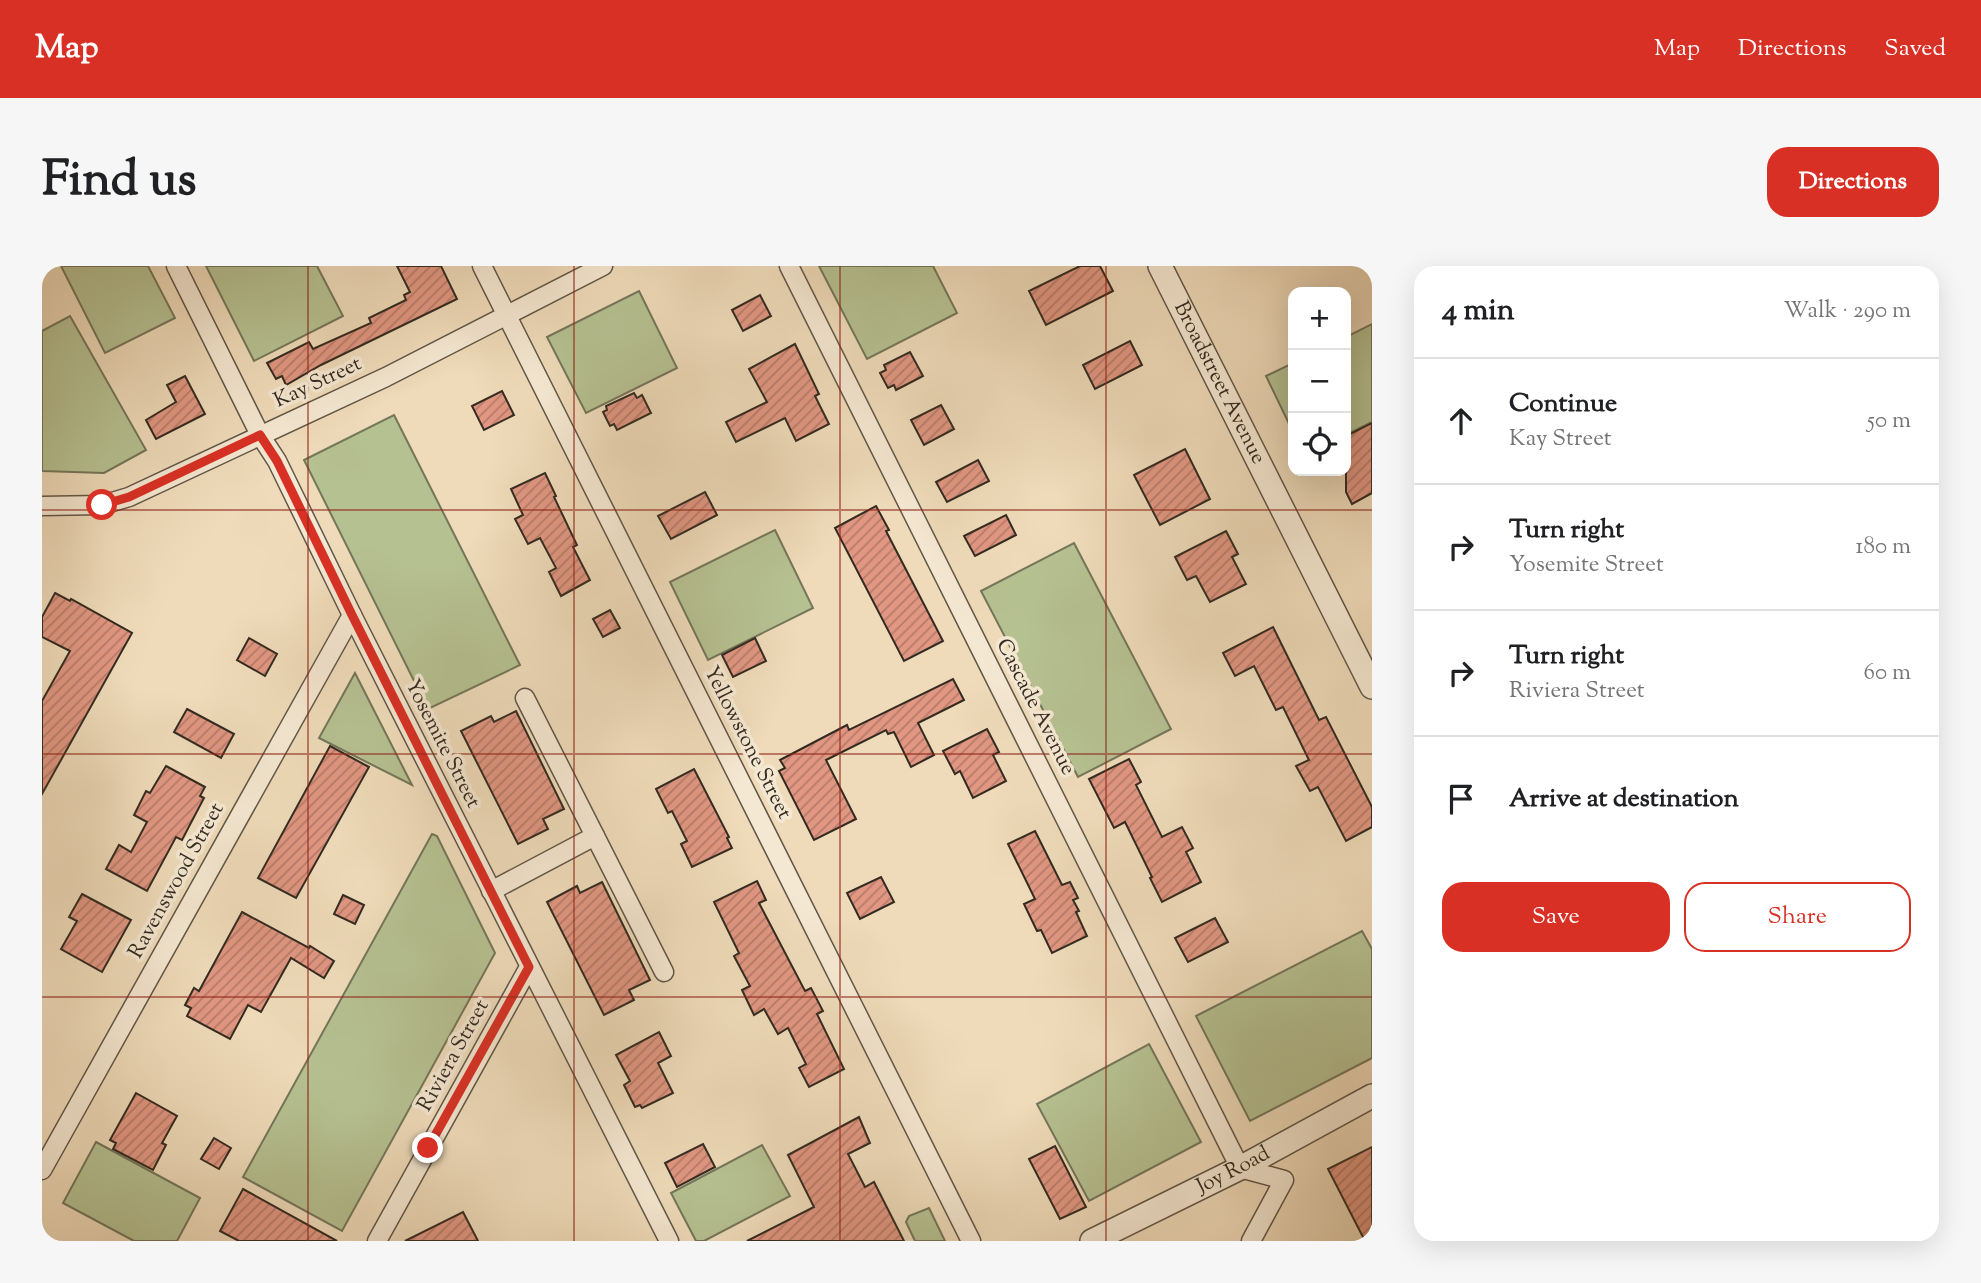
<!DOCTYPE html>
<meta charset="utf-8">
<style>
:root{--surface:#fff;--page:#f6f6f6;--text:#202124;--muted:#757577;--line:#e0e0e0;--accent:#d93025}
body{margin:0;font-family:"Sorts Mill Goudy",serif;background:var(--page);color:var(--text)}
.controls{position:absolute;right:21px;top:21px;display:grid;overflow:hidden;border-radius:14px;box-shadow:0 7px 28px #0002}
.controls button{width:63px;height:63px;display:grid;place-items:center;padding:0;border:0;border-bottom:2px solid var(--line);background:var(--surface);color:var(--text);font:35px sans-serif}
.stop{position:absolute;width:21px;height:21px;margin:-16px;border:5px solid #d93025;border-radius:50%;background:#fff}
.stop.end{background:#d93025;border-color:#fff;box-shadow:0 2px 7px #0008}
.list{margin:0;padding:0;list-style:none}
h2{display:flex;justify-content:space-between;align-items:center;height:91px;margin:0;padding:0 28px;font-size:30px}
h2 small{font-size:23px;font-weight:400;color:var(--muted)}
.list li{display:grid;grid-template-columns:46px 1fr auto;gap:21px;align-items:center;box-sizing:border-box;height:126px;padding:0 28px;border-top:2px solid var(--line)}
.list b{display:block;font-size:26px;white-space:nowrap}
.list p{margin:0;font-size:23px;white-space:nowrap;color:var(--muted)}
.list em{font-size:23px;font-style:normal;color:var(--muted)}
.actions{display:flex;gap:14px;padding:21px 28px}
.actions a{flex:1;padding:16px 0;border:2px solid var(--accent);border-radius:21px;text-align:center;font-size:24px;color:var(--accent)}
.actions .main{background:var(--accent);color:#fff}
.icon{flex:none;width:38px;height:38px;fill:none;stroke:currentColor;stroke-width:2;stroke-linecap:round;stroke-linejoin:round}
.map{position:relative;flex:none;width:1330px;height:975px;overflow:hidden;border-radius:21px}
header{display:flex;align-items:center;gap:42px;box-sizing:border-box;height:98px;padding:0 35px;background:var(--accent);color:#fff}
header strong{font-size:33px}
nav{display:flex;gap:38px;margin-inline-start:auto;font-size:24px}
.intro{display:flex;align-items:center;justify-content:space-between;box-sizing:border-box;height:168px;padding:0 42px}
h1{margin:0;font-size:49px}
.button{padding:18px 32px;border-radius:21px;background:var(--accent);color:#fff;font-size:24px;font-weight:700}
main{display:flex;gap:42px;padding:0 42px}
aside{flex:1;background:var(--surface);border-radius:21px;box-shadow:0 7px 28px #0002}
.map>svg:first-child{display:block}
</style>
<header>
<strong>Map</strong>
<nav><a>Map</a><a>Directions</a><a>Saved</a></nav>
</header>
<div class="intro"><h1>Find us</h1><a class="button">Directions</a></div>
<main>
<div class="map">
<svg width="1330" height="975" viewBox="0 0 1330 975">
<defs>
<pattern id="building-hatch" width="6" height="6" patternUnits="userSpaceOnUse" patternTransform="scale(1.75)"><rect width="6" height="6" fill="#e19782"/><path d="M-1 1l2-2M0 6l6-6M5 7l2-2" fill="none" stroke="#b77b6a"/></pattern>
</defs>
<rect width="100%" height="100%" fill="#efdbba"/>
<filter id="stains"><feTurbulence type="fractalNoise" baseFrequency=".00286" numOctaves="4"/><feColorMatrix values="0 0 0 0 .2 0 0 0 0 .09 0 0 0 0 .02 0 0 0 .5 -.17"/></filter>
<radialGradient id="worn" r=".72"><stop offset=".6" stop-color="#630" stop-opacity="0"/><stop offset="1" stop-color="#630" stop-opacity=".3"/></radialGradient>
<!-- green -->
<g fill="#b6c192" stroke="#74765a" stroke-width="2">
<polygon points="19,0 106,0 133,52 63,87"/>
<polygon points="164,0 275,0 301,50 212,95"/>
<polygon points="777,0 891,0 915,47 825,93"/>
<polygon points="597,25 635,102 544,147 505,71"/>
<polygon points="28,50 104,184 62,207 0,205 0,65"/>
<polygon points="1330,58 1330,156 1304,169 1304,71"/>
<polygon points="1251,97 1251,166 1224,110"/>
<polygon points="352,149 478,399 386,443 262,194"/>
<polygon points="733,264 771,342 666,394 628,316"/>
<polygon points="1032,277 1129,463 1036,511 939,325"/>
<polygon points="313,407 370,519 277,472"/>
<polygon points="390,568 395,570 453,687 300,965 201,911"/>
<polygon points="1320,665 1330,683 1330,792 1208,855 1154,750"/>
<polygon points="1107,778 1159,876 1047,935 995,838"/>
<polygon points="54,876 158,932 135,975 92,975 21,937"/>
<polygon points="720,879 748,930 662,975 654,975 629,927"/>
<polygon points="887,942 903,975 873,975 864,956 867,950"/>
</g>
<!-- building -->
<g fill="url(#building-hatch)" stroke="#332b21" stroke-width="2">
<polygon points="355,0 399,0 415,33 279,99 244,119 240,110 234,113 225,97 267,76 271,83 329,57 327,52 364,34 362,29 368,26"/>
<polygon points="1038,0 1058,0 1071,25 1004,59 987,25"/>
<polygon points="718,29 729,50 701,65 690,44"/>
<polygon points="1088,75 1100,99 1053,123 1041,99"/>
<polygon points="753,78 777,128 773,130 787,158 754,175 743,152 694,176 684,156 725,136 707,103"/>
<polygon points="868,86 881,110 854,124 852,119 846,122 838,107 844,104 842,99"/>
<polygon points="143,110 163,148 114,173 104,154 134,136 125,119"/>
<polygon points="460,125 472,149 442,164 430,140"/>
<polygon points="592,127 595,132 600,129 609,147 575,164 572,158 568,160 561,146 565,144 564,140"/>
<polygon points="899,139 912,163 882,179 869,154"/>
<polygon points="1330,157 1330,227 1310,238 1304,226 1304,170"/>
<polygon points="1143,183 1168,233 1118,259 1092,209"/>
<polygon points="936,194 947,215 905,236 894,216"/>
<polygon points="503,207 514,230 512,231 535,279 531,281 548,314 519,330 507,306 514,302 498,272 486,278 473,253 481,249 469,223"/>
<polygon points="663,226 675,249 629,273 616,250"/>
<polygon points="834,240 847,264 844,265 901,375 862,395 793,262"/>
<polygon points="964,249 974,269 933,290 922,270"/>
<polygon points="1184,265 1196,288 1190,291 1204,318 1168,336 1154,310 1145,314 1133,291"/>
<polygon points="13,327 28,335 29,333 90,367 0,528 0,435 28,385 0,371 0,351"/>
<polygon points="568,344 578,362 561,371 551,353"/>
<polygon points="1231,361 1277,454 1284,451 1330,541 1330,561 1304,575 1276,521 1268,525 1254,500 1267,494 1241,441 1234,444 1212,400 1193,410 1181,387"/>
<polygon points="207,372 235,388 223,410 195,394"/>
<polygon points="713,372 724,395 691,411 680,389"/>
<polygon points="911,413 922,434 876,457 892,489 869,501 852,466 846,468 844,464 784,494 814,553 772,574 737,505 743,502 738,494 805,459 807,464"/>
<polygon points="145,443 192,468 179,492 132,466"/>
<polygon points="474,445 522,543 501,553 506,563 476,578 419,465 449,450 452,456"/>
<polygon points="945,463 957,486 951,489 964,515 931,532 918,505 913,508 901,485"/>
<polygon points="288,480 327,501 254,632 216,612"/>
<polygon points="1087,493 1099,516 1094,519 1120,571 1140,561 1151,582 1144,586 1159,616 1120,636 1108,612 1110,611 1083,556 1072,562 1047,513"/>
<polygon points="124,500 163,521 158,530 162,532 140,574 134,571 105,625 64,603 77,579 89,586 105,556 92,549 104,525 108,527"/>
<polygon points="652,503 687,571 685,572 690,582 650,601 639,578 645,575 630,545 626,547 614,523"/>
<polygon points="993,565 1020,619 1028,616 1036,632 1031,634 1037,645 1034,646 1045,670 1010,687 999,664 995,665 982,638 993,633 966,578"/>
<polygon points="839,611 852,636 818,653 805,627"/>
<polygon points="715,615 724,634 717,637 763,725 769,722 781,745 775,748 802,803 767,821 757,802 764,798 746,762 736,768 722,743 712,749 700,724 708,720 692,690 697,687 672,636"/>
<polygon points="560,616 608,714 587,724 592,734 562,749 505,636 535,620 538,627"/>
<polygon points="40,628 89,654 60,706 19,683 35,655 27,651"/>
<polygon points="301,629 322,639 313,658 292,648"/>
<polygon points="200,646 267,682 268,680 292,695 282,712 249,692 219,746 206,739 188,773 145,750 149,742 143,739 152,722 157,725"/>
<polygon points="1173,652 1186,676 1146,696 1133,672"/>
<polygon points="617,766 629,790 616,797 631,827 600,842 598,839 593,841 582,819 588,815 574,789"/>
<polygon points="94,827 135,850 120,877 124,879 111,904 71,883 74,877 68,874"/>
<polygon points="817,851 828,877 806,888 823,921 832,916 862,975 705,975 772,941 746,889"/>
<polygon points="172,872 189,882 177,903 159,893"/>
<polygon points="661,878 673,901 635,921 623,897"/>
<polygon points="1013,880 1044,941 1018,953 987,893"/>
<polygon points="1330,881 1330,975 1323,975 1286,903"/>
<polygon points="201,923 295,975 197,975 178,965"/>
<polygon points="421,946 436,975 363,975"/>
</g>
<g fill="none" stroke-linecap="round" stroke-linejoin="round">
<!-- minor casing -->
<g stroke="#625747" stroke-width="21">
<g id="minor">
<polyline points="134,0 218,169 235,195 310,349 627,975"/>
<polyline points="440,0 929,975"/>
<polyline points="747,0 1198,902 1242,914 1209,975"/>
<polyline points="0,240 60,239 87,231 344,111 561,0"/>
<polyline points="483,432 622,706"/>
<polyline points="449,625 553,570"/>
<polyline points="0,904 310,349"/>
<polyline points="335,975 487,701"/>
</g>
</g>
<!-- tertiary casing -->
<g stroke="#625747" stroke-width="26">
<g id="tertiary">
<path id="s1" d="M1118 0 1330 421"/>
<path id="s2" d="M1050 975 1198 902 1330 830"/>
</g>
</g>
<!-- minor -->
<use href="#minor" stroke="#f5e8d2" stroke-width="18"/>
<!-- tertiary -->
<use href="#tertiary" stroke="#f5e8d2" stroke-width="23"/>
</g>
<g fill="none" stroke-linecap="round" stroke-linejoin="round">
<!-- route -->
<polyline stroke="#d93025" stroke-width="9" points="60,239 87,231 218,169 235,195 310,349 487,701 386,882"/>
</g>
<!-- grid -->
<path fill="none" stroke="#8f2418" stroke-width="2" stroke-opacity="0.55" d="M266 0V975M532 0V975M798 0V975M1064 0V975M0 244H1330M0 488H1330M0 731H1330"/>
<g text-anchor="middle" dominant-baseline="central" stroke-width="7" stroke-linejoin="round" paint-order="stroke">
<!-- street labels -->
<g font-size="21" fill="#332b21" stroke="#f5e8d2">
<text transform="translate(276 117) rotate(-25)">Kay Street</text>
<text stroke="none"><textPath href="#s1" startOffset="131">Broadstreet Avenue</textPath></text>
<text transform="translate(993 441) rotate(63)">Cascade Avenue</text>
<text transform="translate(705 477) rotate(63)">Yellowstone Street</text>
<text transform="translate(400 478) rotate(63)">Yosemite Street</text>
<text transform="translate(135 615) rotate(-61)">Ravenswood Street</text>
<text transform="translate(412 790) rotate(-61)">Riviera Street</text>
<text stroke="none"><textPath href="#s2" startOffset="158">Joy Road</textPath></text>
</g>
</g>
<rect width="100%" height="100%" filter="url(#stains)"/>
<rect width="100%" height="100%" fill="url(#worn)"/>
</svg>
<div class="controls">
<button>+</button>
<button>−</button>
<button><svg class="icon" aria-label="locate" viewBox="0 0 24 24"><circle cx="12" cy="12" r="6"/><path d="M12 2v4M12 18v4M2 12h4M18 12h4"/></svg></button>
</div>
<div class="stop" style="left:60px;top:239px"></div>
<div class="stop end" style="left:386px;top:882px"></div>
</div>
<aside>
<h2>4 min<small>Walk · 290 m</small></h2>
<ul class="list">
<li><svg class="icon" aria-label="ahead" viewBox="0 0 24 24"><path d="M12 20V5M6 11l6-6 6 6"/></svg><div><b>Continue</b><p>Kay Street</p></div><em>50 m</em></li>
<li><svg class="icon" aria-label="right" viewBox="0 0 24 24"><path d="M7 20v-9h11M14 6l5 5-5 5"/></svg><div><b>Turn right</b><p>Yosemite Street</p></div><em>180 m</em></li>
<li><svg class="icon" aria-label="right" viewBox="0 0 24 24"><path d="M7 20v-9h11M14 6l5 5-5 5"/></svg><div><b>Turn right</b><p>Riviera Street</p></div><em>60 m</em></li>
<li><svg class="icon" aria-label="arrive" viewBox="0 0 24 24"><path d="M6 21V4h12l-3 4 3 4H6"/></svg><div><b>Arrive at destination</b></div></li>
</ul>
<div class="actions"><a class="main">Save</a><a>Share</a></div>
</aside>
</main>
